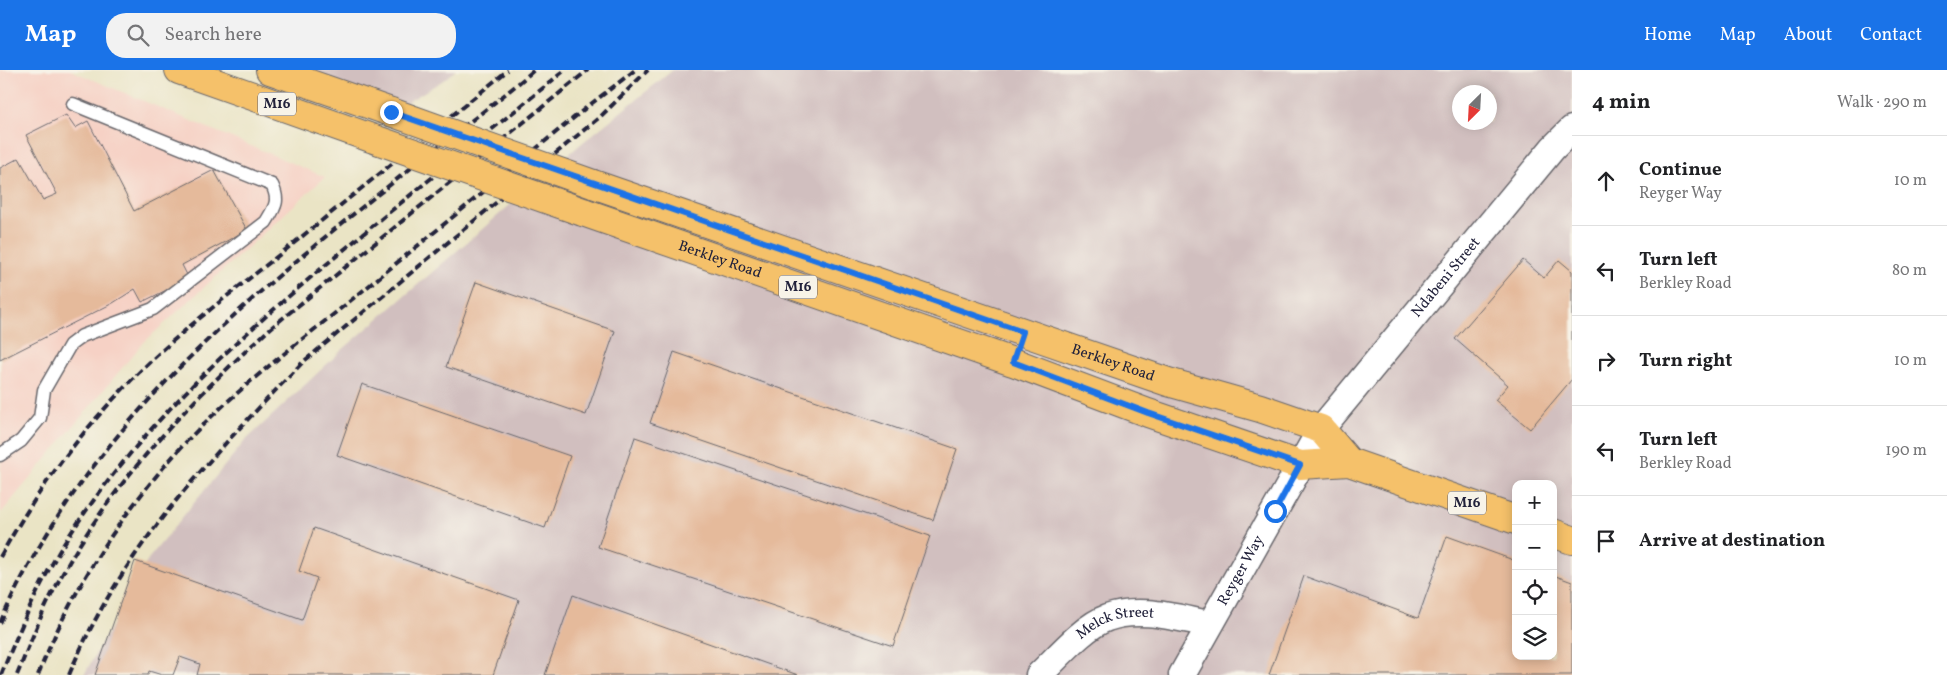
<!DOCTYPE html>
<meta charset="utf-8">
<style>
:root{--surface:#fff;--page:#f2f2f2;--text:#202124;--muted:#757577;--line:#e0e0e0;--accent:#1a73e8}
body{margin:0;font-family:Vollkorn,serif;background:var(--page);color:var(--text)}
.controls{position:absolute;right:15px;bottom:15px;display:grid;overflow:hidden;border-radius:10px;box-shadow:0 2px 12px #0003}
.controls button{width:45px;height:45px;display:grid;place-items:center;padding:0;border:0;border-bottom:1px solid var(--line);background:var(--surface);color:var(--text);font:25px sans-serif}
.compass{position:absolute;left:1452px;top:15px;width:45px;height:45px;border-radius:50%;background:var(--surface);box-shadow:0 2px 12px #0003;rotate:204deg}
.stop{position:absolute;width:15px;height:15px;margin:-11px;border:4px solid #1a73e8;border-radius:50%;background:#fff}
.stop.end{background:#1a73e8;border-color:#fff;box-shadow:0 1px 5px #0008}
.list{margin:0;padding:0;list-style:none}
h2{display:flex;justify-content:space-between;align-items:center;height:65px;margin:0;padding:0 20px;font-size:21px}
h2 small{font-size:16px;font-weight:400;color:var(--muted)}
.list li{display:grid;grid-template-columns:32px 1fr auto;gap:15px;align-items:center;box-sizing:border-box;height:90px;padding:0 20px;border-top:1px solid var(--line)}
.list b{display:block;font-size:19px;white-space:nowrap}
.list p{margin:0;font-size:16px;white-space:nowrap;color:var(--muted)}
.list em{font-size:16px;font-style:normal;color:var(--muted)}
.icon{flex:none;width:28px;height:28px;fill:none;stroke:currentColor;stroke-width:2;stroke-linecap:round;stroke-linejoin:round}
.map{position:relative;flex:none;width:1572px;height:605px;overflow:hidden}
header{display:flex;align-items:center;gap:30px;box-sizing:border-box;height:70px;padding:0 25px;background:var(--accent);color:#fff}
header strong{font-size:24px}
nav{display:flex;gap:28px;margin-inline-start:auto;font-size:18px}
.search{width:350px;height:45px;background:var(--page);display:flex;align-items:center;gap:12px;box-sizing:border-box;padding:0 18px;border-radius:20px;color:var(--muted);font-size:19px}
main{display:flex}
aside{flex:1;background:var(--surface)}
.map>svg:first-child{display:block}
</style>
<header>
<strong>Map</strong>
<div class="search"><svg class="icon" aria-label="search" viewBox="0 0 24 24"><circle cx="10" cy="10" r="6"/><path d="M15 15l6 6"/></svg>Search here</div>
<nav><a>Home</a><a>Map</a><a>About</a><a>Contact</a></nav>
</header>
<main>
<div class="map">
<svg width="1572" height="605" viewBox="0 0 1572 605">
<rect width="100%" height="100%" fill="#f7f3e8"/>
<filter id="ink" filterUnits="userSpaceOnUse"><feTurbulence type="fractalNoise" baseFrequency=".02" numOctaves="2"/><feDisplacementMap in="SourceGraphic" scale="10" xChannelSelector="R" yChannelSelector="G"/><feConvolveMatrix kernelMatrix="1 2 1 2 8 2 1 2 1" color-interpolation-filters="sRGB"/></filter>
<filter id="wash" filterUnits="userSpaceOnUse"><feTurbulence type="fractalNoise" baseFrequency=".0096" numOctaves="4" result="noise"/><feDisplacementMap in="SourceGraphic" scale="20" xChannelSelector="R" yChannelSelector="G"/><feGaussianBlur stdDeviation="1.12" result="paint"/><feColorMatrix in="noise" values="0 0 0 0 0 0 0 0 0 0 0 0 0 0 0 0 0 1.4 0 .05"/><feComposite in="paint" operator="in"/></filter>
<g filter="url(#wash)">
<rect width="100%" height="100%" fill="#eae4c5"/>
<!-- built -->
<polygon fill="#f6d1c5" points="0,0 70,0 325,107 142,274 1,443"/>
<!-- industrial -->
<g fill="#d1bfbf" fill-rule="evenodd">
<polygon points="270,0 456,0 442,11 391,42"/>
<path d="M673 0H1572V605H84L149 488 244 372 341 281 582 73ZM1460 22H1490V52H1460ZM1516 414H1553V586H1516Z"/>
</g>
<g id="blocks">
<!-- building -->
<g fill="#e5ba9b">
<polygon points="66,45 75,58 88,51 134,141 214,100 247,160 182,195 189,209 142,232 135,219 113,233 0,290 0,98 19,88 43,130 57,124 26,65"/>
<polygon points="1523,190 1544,208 1559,190 1572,201 1572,309 1530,359 1495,330 1508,315 1455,269"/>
<polygon points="476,212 615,261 586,345 446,297"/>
<polygon points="674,282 957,379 933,450 650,353"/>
<polygon points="362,314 570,386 545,458 337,385"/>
<polygon points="635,367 930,466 893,576 598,477"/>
<polygon points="314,458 519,530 493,605 197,605 200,594 180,587 173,605 162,605 149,601 148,605 95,605 135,491 302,550 317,508 299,501"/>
<polygon points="1447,466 1516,491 1516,586 1553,586 1553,505 1572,512 1572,605 1269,605 1304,506 1418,548"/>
<polygon points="573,525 798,605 545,605"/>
</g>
</g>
</g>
<g filter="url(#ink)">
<use href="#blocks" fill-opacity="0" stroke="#68666b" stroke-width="1"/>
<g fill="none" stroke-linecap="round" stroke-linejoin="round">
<!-- lane casing -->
<g stroke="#68666b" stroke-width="15">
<path id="lane" d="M0 385 21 371 40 348 44 320 70 275 82 266 153 239 266 152C275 137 280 131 272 115L73 34"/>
</g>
<!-- street casing -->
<g stroke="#68666b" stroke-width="29">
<g id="street">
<path id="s1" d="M1039 605C1057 588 1084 556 1107 548 1139 536 1177 548 1210 554"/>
<path id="s2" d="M1182 605 1321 359 1553 78 1572 59"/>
</g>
</g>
<!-- primary casing -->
<g stroke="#68666b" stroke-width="30">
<g id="primary">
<polyline points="179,0 374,69"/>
<polyline points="270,0 391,42"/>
<path id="s3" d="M593 114 1168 312 1260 338 1321 359 1349 392"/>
<path id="s4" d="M583 142 1013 292 1148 343 1300 395 1349 392 1516 450"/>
<polyline points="1553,463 1572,470"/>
</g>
</g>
<!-- lane -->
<use href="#lane" stroke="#fff" stroke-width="12"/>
<!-- street -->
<use href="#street" stroke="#fff" stroke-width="26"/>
<!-- primary -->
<use href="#primary" stroke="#f5c16b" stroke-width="28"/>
<!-- rail -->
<g stroke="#22223b" stroke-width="4" stroke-dasharray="8 4" stroke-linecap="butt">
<path d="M0 487C34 426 74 370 122 320 173 265 236 220 294 173 365 115 437 58 508 0"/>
<path d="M0 553C92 347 259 219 430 83 465 55 501 29 534 0"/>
<path d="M1 605C20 558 40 511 67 469 142 353 241 265 346 178 418 118 492 60 565 0"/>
<path d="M17 605C29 576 40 546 55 518 107 417 188 333 272 257L588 0"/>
<path d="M38 605C72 518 123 440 186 372 237 318 302 270 360 223 436 161 511 99 587 37L635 0"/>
<path d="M69 605C122 478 209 389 303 292L601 46 648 0"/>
</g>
<!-- primary-bridge casing -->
<g stroke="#68666b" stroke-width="30" stroke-linecap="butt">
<g id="primary-bridge">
<polyline points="391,42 593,114"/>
<polyline points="374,69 583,142"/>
</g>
</g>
<!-- primary-bridge -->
<use href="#primary-bridge" stroke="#f5c16b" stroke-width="28"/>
</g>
</g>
<g fill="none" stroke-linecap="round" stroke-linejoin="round" filter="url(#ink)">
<!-- route -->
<polyline stroke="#1a73e8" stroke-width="6" points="391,42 1023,262 1013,292 1148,343 1300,395 1275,441"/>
</g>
<g text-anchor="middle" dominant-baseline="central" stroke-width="4" stroke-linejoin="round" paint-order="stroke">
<!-- shield labels -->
<g fill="#f7f3e8" stroke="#62616f" stroke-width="1">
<rect x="258" y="22.5" width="38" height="23" rx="4"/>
<rect x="779" y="205.5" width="38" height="23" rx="4"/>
<rect x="1448" y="421.5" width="38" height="23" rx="4"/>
</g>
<g font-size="14" font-weight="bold" fill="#22223b">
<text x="277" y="34">M16</text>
<text x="798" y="217">M16</text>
<text x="1467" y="433">M16</text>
</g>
<!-- street labels -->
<g font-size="15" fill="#22223b" stroke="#f7f3e8">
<text stroke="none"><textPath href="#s4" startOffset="145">Berkley Road</textPath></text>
<text stroke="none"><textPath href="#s2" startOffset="479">Ndabeni Street</textPath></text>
<text stroke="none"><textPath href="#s3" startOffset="550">Berkley Road</textPath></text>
<text stroke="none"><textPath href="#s2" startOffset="120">Reyger Way</textPath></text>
<text stroke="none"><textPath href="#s1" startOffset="96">Melck Street</textPath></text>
</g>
</g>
</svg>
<div class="controls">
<button>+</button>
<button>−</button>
<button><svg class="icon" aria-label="locate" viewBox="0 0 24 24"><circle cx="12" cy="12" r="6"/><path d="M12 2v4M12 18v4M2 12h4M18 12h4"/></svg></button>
<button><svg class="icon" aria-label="layers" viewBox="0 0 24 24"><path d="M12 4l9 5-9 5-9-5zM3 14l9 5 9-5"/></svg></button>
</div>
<svg class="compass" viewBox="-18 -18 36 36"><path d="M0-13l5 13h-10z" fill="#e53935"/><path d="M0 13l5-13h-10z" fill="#757577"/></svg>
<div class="stop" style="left:1275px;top:441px"></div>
<div class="stop end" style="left:391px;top:42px"></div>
</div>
<aside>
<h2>4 min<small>Walk · 290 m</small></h2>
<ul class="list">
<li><svg class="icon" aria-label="ahead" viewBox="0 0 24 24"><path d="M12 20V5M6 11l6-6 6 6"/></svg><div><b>Continue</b><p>Reyger Way</p></div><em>10 m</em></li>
<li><svg class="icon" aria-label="left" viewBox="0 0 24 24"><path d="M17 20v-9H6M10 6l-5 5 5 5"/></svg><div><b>Turn left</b><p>Berkley Road</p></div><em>80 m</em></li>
<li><svg class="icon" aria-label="right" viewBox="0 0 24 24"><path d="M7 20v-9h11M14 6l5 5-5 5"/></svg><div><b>Turn right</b></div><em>10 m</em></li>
<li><svg class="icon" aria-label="left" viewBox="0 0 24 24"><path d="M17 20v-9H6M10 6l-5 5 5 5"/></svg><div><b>Turn left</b><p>Berkley Road</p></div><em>190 m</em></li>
<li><svg class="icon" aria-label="arrive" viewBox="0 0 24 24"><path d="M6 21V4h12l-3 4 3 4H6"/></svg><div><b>Arrive at destination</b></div></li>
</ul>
</aside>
</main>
